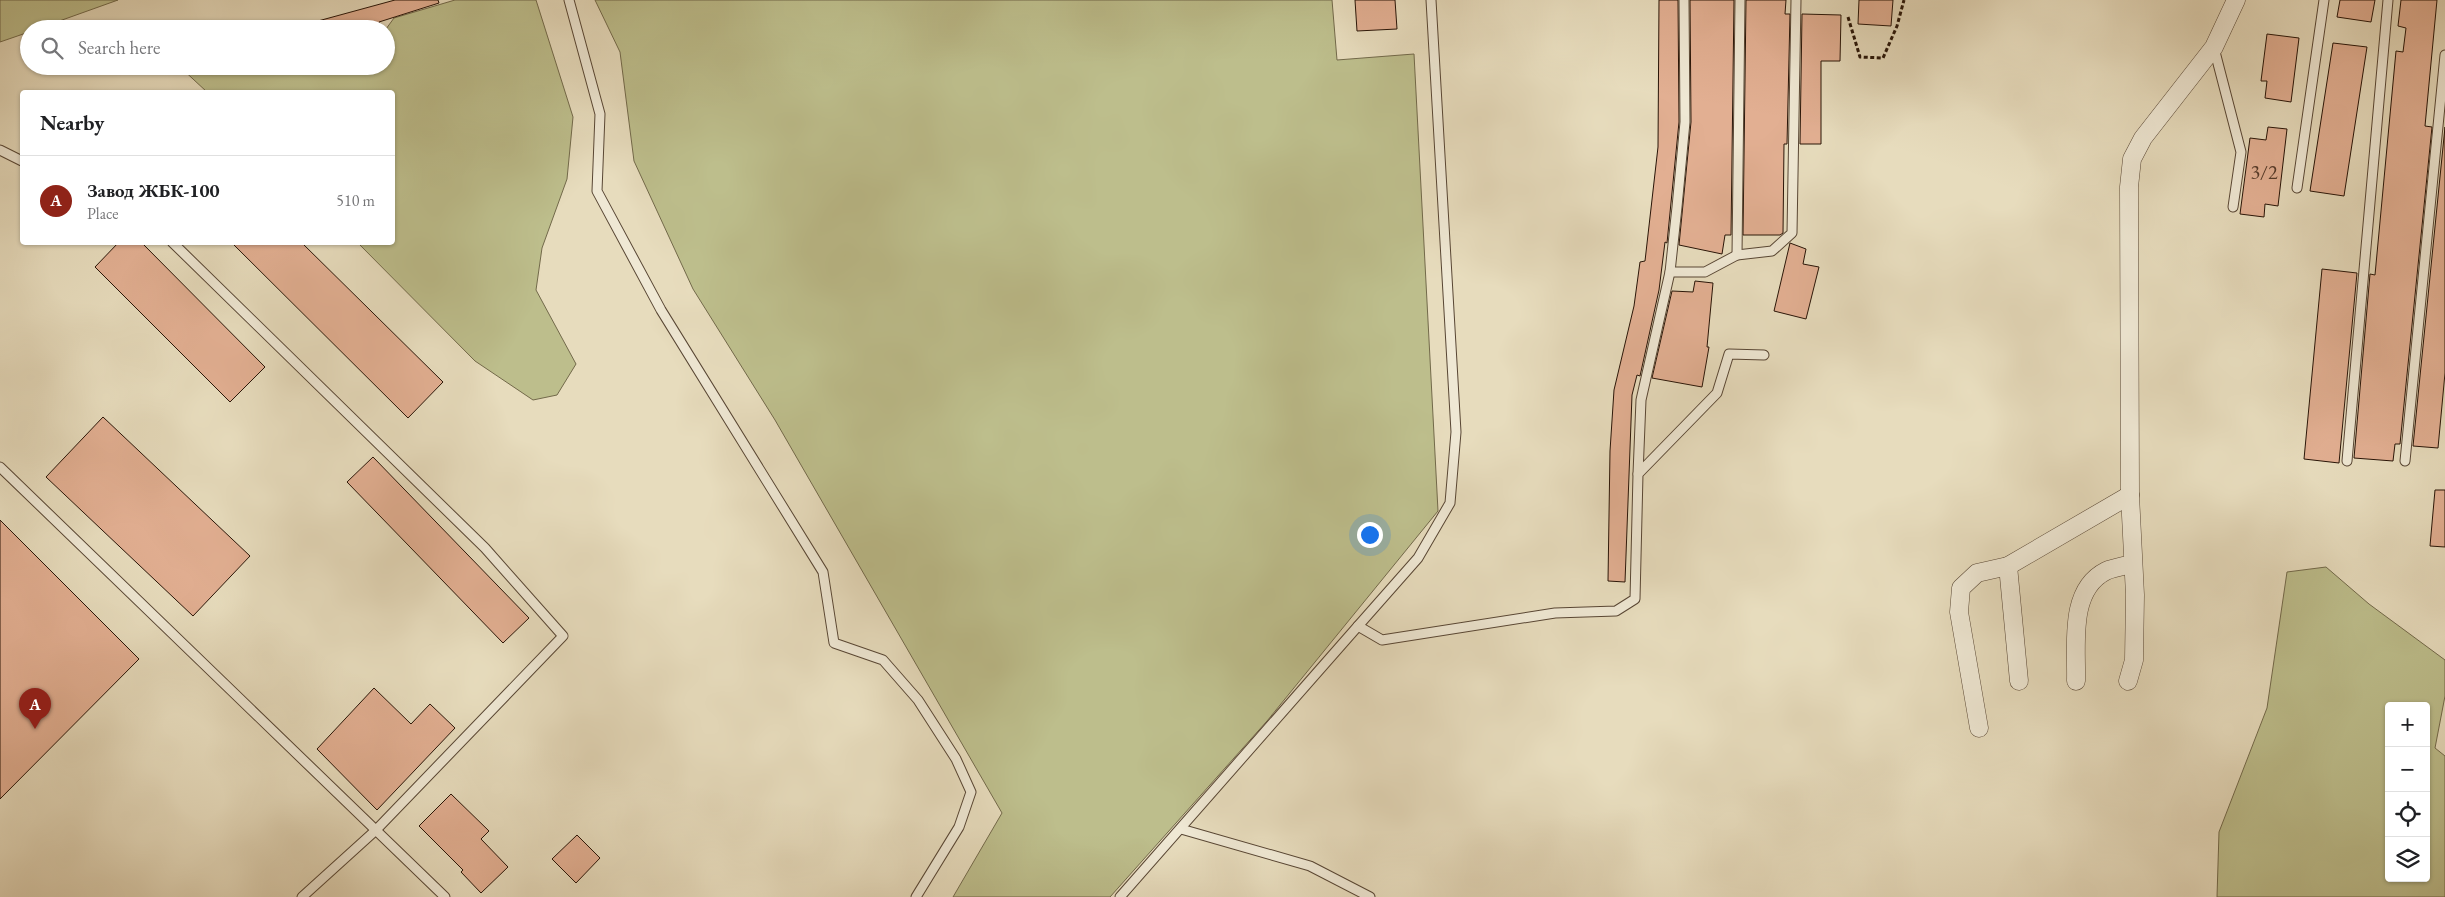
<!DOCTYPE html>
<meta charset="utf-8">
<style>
:root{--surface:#fff;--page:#f6f6f6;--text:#202124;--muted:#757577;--line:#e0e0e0;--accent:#8f2418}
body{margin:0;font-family:"EB Garamond",serif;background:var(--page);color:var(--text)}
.controls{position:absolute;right:15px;bottom:15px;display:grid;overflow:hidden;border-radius:5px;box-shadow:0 1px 4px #0004}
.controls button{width:45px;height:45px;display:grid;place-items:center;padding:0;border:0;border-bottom:1px solid var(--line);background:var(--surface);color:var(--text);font:25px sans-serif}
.you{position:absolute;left:1369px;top:534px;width:18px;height:18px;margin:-12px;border:4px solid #fff;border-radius:50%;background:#1a73e8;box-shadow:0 0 0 8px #1a73e833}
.badge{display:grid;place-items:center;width:32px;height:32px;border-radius:50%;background:var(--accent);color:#fff;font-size:16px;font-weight:700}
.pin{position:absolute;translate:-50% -41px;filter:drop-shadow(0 1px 2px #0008)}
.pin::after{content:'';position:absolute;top:26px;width:18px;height:15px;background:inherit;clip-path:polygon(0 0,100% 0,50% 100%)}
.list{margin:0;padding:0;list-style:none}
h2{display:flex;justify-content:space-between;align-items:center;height:65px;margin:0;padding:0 20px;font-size:21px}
h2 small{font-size:16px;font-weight:400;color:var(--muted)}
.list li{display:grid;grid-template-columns:32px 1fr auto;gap:15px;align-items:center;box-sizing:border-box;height:90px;padding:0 20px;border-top:1px solid var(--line)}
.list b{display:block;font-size:19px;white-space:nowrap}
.list p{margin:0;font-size:16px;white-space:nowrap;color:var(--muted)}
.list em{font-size:16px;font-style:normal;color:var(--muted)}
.icon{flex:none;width:28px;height:28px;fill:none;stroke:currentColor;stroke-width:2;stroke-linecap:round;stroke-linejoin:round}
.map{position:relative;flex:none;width:2445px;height:897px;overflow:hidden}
.search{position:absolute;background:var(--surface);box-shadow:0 1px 4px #0004;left:20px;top:20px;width:375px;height:55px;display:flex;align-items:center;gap:12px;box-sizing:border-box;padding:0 18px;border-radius:28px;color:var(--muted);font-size:19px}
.panel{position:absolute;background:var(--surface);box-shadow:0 1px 4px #0004;left:20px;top:90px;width:375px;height:155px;border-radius:5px}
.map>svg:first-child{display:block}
</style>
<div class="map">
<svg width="2445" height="897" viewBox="0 0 2445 897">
<rect width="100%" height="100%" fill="#e7dcbd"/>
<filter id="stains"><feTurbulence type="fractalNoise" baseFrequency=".004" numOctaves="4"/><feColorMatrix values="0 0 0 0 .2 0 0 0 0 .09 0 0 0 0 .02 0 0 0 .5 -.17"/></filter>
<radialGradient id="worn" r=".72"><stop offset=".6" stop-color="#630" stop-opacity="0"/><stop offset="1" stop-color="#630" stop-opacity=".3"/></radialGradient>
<!-- green -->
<g fill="#bdbe8c" stroke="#72694a" fill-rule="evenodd">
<polygon points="0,0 118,0 37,29 29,29 29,32 0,42"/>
<polygon points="455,0 536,0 573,117 567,179 542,248 536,290 576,364 557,395 533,400 475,361 358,243 392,242 392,92 207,92 179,66 386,66 386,29 394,18"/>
<polygon points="595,0 1332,0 1337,60 1414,54 1438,511 1267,721 1110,897 953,897 1002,813 775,420 693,289 634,161 620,52"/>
<path d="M2326 567 2369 604 2445 660V696L2435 748 2445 756V897H2217L2219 832 2267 708 2287 572ZM2389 706H2426V878H2389Z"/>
</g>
<!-- building -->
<g fill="#e2af92" stroke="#281407">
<polygon points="395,0 438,0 439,3 379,22 380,29 308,29 307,24"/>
<polygon points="1355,0 1395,0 1397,29 1357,31"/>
<polygon points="1659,0 1678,0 1679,122 1667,243 1665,242 1659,290 1640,376 1637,375 1632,395 1625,582 1608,581 1610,451 1614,390 1634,306 1640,262 1645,261 1658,147"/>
<polygon points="1690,0 1734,0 1731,235 1725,235 1722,254 1679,245 1691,122"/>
<polygon points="1746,0 1786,0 1785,14 1790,14 1787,144 1784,144 1783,233 1780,235 1743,235"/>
<polygon points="1859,0 1893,0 1891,26 1858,24"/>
<polygon points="2340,0 2375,0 2371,22 2337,17"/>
<polygon points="2401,0 2437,0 2425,126 2432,127 2400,444 2395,444 2393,461 2354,458 2370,274 2375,275 2396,51 2403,52 2406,28 2398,26"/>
<polygon points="1802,14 1841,15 1840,61 1821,61 1821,144 1800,144"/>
<polygon points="2267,34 2299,38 2291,102 2265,98 2267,81 2261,81"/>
<polygon points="2333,43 2367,47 2344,196 2310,191"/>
<polygon points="2268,127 2287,129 2278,206 2265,204 2264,217 2240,214 2250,138 2266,140"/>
<polygon points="2445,127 2445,373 2438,448 2413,446"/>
<polygon points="119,242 141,242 265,367 230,402 95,267"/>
<polygon points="231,242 301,242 443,382 408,418"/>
<polygon points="1790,243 1806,249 1803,264 1819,267 1806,319 1774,311"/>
<polygon points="2322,269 2357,273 2339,463 2304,459"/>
<polygon points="1695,281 1713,283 1707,347 1709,347 1702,387 1652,378 1672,291 1693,292"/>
<polygon points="103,417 250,556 193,616 46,477"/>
<polygon points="373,457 529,618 503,643 347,482"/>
<polygon points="2435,490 2445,490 2445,547 2430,546"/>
<polygon points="0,520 139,659 0,799"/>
<polygon points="374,688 411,724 430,704 455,728 377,810 317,749"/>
<polygon points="451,794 489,831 481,839 508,867 481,893 461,872 463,870 419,826"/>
<polygon points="577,835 600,858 576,883 552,859"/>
</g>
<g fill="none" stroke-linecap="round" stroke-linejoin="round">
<!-- service casing -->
<g stroke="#584634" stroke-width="11">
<g id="service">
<polyline points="569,0 600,114 597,191 661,310 823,572 834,643 883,660 918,700 956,759 971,792 959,827 916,897"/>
<polyline points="2214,48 2241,152 2233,207"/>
<polyline points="0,150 22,161"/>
<polyline points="2297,188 2324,0"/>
<polyline points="172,242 485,548 563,636 376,830 302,897"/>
<polyline points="1737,255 1740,0"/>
<polyline points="1670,272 1705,272 1737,255 1772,251 1792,233 1796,0"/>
<polyline points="2347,461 2388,0"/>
<polyline points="2405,461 2445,55"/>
<polyline points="0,467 445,897"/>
<polyline points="1638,474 1641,400 1670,272 1677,207 1685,122 1684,0"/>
<polyline points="1358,626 1418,558 1450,503 1456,432 1431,0"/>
<polyline points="1181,829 1310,866 1370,897"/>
<polyline points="1120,897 1358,626 1382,640 1555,613 1616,611 1635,599 1638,474 1717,393 1729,354 1764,355"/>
</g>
</g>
<!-- minor casing -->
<g stroke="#584634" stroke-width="19">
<g id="minor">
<polyline points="2008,566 2019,681"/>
<path d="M2076 681C2077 646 2068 590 2106 571 2113 568 2124 566 2132 564"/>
<polyline points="2128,681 2134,660 2135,595 2130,495 2129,187 2132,159 2143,138 2214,47 2236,0"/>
<polyline points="1979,728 1959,612 1961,588 1977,573 2008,566 2130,495"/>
</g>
</g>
<!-- path -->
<polyline stroke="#281407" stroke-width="3" stroke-dasharray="4 2.5" stroke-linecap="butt" points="1848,17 1860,57 1883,58 1897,26 1904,0"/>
<!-- service -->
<use href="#service" stroke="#efe8d4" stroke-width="9"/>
<!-- minor -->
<use href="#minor" stroke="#efe8d4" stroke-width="18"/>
</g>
<g text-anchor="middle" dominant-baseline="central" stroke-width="4.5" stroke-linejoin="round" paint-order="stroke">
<!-- number labels -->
<g font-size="20" fill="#563b2a">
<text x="2264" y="172">3/2</text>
</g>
</g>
<rect width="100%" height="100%" filter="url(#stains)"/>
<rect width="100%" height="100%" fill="url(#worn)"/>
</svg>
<div class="controls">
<button>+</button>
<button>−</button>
<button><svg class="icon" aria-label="locate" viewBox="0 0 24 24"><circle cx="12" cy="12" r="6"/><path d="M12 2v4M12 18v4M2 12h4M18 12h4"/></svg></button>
<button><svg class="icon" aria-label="layers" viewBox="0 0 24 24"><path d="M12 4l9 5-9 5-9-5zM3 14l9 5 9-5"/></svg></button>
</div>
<div class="you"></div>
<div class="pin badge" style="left:35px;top:729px">A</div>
<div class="search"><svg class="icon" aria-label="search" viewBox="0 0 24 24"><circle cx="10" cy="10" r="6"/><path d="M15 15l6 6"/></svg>Search here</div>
<section class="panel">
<h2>Nearby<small></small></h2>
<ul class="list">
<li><span class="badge">A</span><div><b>Завод ЖБК-100</b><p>Place</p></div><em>510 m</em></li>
</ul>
</section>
</div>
